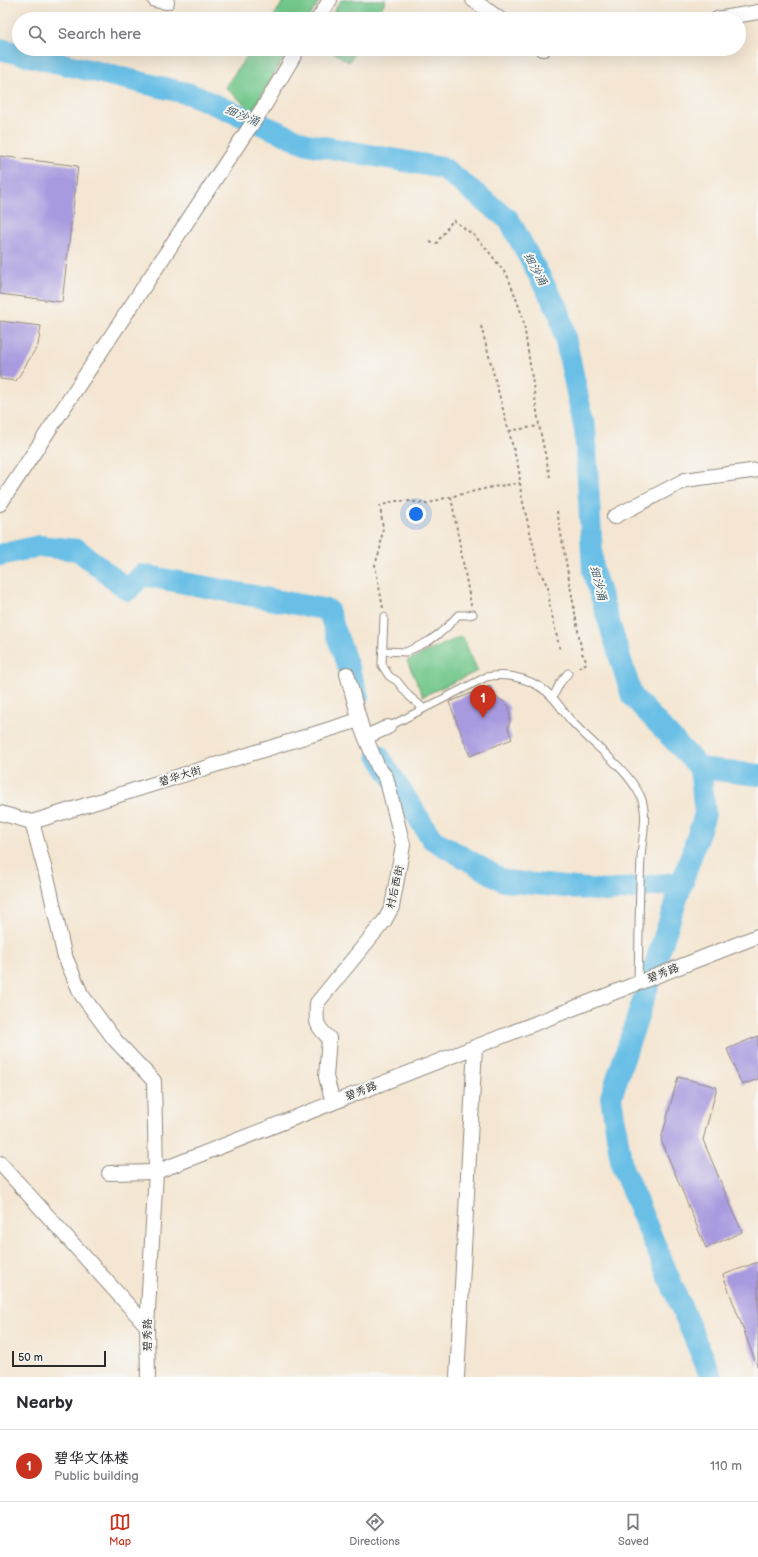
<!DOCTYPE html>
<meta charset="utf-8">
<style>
:root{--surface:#fff;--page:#f7f7f7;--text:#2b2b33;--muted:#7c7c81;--line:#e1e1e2;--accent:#c8321e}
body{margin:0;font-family:"Balsamiq Sans","LXGW WenKai TC",sans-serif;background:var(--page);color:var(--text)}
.scale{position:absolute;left:12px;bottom:10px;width:94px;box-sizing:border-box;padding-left:4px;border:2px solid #2b2b2b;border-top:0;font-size:11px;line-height:14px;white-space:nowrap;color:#2b2b2b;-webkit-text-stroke:3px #f6f6f2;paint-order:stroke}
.you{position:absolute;left:416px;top:514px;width:14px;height:14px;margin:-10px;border:3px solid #fff;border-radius:50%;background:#1a73e8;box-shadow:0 0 0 6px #1a73e833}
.badge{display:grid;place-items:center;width:26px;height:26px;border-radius:50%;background:var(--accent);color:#fff;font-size:13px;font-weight:700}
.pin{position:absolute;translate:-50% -33px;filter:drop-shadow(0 1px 2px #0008)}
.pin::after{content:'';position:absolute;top:21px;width:14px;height:12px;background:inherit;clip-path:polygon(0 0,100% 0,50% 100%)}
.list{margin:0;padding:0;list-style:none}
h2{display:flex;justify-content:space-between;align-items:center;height:52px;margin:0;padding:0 16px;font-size:17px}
h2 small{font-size:13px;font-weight:400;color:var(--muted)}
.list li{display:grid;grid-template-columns:26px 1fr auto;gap:12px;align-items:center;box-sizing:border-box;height:72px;padding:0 16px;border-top:1px solid var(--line)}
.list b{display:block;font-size:15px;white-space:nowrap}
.list p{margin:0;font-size:13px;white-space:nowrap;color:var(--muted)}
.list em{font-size:13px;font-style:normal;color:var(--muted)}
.icon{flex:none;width:22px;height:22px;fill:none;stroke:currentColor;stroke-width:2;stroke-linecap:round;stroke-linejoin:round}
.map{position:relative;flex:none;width:758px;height:1377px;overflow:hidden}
.search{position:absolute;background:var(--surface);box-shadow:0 4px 16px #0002;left:12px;right:12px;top:12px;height:44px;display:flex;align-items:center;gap:10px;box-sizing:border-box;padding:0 14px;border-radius:22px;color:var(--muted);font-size:15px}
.sheet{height:124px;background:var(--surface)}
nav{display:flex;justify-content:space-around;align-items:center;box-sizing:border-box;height:56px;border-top:1px solid var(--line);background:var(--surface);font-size:11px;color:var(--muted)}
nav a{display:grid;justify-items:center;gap:2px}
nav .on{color:var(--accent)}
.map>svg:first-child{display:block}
</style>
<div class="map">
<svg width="758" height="1377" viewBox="0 0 758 1377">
<rect width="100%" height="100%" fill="#f6f6f2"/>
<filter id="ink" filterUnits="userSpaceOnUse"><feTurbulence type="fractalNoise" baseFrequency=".025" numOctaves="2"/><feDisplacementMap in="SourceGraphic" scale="8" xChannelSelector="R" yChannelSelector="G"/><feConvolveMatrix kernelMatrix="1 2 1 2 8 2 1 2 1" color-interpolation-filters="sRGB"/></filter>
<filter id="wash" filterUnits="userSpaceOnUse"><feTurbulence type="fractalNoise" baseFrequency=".012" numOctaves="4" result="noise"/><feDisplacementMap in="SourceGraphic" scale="16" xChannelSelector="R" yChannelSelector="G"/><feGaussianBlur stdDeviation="0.9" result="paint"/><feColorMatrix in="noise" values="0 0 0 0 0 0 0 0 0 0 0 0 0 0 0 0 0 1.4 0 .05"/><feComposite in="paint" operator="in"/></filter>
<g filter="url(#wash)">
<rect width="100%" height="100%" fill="#f4e6d2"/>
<!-- green -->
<g fill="#73c88c" stroke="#4f7a5c">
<polygon points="284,0 320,0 308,19 272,19"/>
<polygon points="341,0 386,0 375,19 329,19"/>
<polygon points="252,49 289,49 252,111 225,87"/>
<polygon points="328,49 357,49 349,62"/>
<polygon points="462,636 478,671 423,696 407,661"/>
</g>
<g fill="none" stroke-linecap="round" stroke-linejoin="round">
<!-- river -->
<g stroke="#69bfe6" stroke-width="22">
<polyline points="0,49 190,94 307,144 443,168 509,220 560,314 585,430 593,571 632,696 700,768 758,775"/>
<polyline points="0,555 39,546 78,550 128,590 142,575 328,610 358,696"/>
<polyline points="378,755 432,839 504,881 606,891 683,882"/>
<polyline points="700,768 705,814 611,1097 622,1167 711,1377"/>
</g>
</g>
<g id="blocks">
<!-- building -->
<g fill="#a89adf">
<polygon points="0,156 78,166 62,302 0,294"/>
<polygon points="0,321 41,326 38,345 16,381 0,379"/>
<polygon points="490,686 494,696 504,702 509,707 510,722 508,728 512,739 470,756 449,702"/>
<polygon points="758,1036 758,1079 742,1085 727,1049"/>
<polygon points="678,1077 717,1087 703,1140 742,1232 706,1248 661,1140"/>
<polygon points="758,1262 758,1366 757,1366 723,1275"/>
</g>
</g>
</g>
<g filter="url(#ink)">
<use href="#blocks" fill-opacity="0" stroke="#90887e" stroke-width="1"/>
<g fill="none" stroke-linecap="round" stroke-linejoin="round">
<!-- lane casing -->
<g stroke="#90887e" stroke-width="9">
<g id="lane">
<polyline points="384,617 382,665 389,676 397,681 409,696 423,708"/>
<polyline points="383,651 406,652 429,641 440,633 447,627 458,615 468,615 473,614"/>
<polyline points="553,697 560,683 568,673"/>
<path d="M388 727 486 677C509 672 537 680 553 698 558 703 563 711 568 717 590 744 623 763 640 795 649 814 642 838 641 858 639 900 639 942 638 983"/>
</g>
</g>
<!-- street casing -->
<g stroke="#90887e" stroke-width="16">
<g id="street">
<polyline points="155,0 167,2"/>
<polyline points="473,0 500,19"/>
<polyline points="318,19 330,0"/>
<polyline points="717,19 758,12"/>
<polyline points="542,49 544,49"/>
<polyline points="0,504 243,137 263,108 298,49"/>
<polyline points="614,517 685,480 758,470"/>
<polyline points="366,737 388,727"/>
<polyline points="0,813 32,822 359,720"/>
<polyline points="32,822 49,885 64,954 81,994 115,1040 154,1081 156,1172 109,1173"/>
<path d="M333 1102 326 1077 329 1038C315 1025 316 1022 317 1003L385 920 392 907 403 845 386 777 378 767 362 729 347 674"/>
<polyline points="0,1163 147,1326"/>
<polyline points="148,1377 147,1326 156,1172 758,936"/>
<polyline points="457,1377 475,1047"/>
</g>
</g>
<!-- path -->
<g stroke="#90887e" stroke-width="2" stroke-dasharray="3 3" stroke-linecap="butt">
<polyline points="430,242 436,244 453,220 475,236 489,252 508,277 517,301 523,318 539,425 550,477"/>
<polyline points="481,326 519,470 521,494 539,570 548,587 550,607 560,650"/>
<polyline points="509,431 539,426"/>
<polyline points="451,497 471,605"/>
<polyline points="557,511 582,653 587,663 576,669"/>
<polyline points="383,608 375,565 380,549 383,528 380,506 394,501 408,501 427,504 441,499 492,487 520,483"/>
</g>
<!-- lane -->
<use href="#lane" stroke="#fff" stroke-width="7"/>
<!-- street -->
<use href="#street" stroke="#fff" stroke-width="14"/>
</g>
</g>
<g text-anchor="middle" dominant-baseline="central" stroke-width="4" stroke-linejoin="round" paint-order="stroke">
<!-- street labels -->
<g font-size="11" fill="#2b2b2b" stroke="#f6f6f2">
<text transform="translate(180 776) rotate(-17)">碧华大街</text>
<text transform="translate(395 887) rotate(-77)">村后西街</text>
<text transform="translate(663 973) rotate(-21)">碧秀路</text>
<text transform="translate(361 1091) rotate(-21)">碧秀路</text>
<text transform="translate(147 1335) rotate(-90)">碧秀路</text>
</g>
<!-- water labels -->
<g font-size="12" font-style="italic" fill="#3e5763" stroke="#f6f6f2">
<text transform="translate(242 116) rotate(23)">细沙涌</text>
<text transform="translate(535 269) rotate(61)">细沙涌</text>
<text transform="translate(598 583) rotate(76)">细沙涌</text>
</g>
</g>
</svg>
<div class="scale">50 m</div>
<div class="you"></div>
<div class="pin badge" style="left:483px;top:718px">1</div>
<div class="search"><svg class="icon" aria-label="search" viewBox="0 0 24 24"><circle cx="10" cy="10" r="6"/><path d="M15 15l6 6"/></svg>Search here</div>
</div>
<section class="sheet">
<h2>Nearby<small></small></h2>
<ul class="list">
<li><span class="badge">1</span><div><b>碧华文体楼</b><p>Public building</p></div><em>110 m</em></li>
</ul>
</section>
<nav>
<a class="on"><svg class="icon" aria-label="map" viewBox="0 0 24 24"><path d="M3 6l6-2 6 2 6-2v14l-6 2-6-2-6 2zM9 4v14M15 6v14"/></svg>Map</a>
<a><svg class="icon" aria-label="directions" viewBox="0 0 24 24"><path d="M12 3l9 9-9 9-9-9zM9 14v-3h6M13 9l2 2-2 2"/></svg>Directions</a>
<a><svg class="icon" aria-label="saved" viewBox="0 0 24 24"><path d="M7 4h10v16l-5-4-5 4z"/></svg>Saved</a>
</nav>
